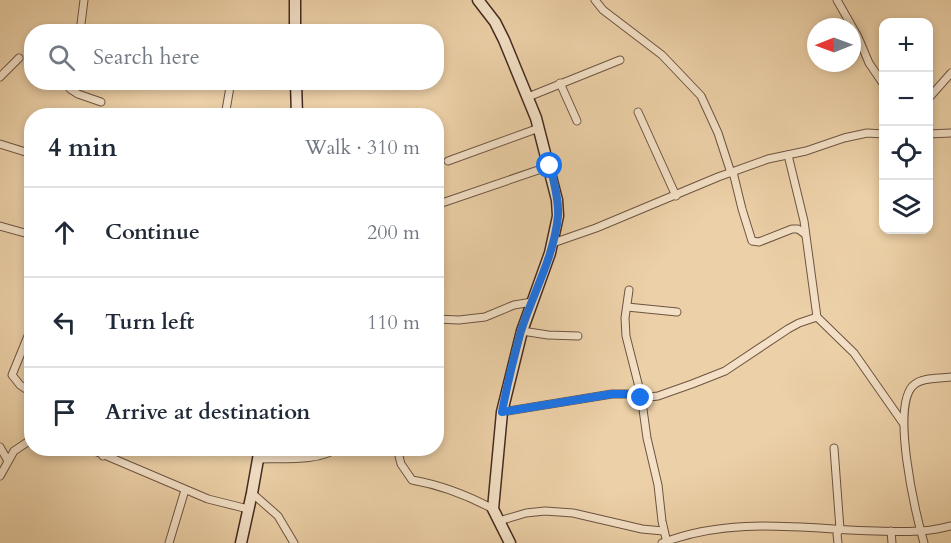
<!DOCTYPE html>
<meta charset="utf-8">
<style>
:root{--surface:#fff;--page:#f6f6f7;--text:#1f2937;--muted:#747a83;--line:#e0e1e3}
body{margin:0;font-family:Cardo,serif;background:var(--page);color:var(--text)}
.controls{position:absolute;right:18px;top:18px;display:grid;overflow:hidden;border-radius:12px;box-shadow:0 3px 9px #0003}
.controls button{width:54px;height:54px;display:grid;place-items:center;padding:0;border:0;border-bottom:2px solid var(--line);background:var(--surface);color:var(--text);font:30px sans-serif}
.compass{position:absolute;left:807px;top:18px;width:54px;height:54px;border-radius:50%;background:var(--surface);box-shadow:0 3px 9px #0003;rotate:269deg}
.stop{position:absolute;width:18px;height:18px;margin:-14px;border:4px solid #1a73e8;border-radius:50%;background:#fff}
.stop.end{background:#1a73e8;border-color:#fff;box-shadow:0 2px 6px #0008}
.list{margin:0;padding:0;list-style:none}
h2{display:flex;justify-content:space-between;align-items:center;height:78px;margin:0;padding:0 24px;font-size:26px}
h2 small{font-size:20px;font-weight:400;color:var(--muted)}
.list li{display:grid;grid-template-columns:39px 1fr auto;gap:18px;align-items:center;box-sizing:border-box;height:90px;padding:0 24px;border-top:2px solid var(--line)}
.list b{display:block;font-size:22px;white-space:nowrap}
.list em{font-size:20px;font-style:normal;color:var(--muted)}
.icon{flex:none;width:33px;height:33px;fill:none;stroke:currentColor;stroke-width:2;stroke-linecap:round;stroke-linejoin:round}
.map{position:relative;flex:none;width:951px;height:543px;overflow:hidden}
.search{position:absolute;background:var(--surface);box-shadow:0 3px 9px #0003;left:24px;top:24px;width:420px;height:66px;display:flex;align-items:center;gap:15px;box-sizing:border-box;padding:0 21px;border-radius:24px;color:var(--muted);font-size:22px}
.panel{position:absolute;background:var(--surface);box-shadow:0 3px 9px #0003;left:24px;top:108px;width:420px;height:348px;border-radius:24px}
.map>svg:first-child{display:block}
</style>
<div class="map">
<svg width="951" height="543" viewBox="0 0 951 543">
<rect width="100%" height="100%" fill="#ecd0a7"/>
<filter id="stains"><feTurbulence type="fractalNoise" baseFrequency=".00333" numOctaves="4"/><feColorMatrix values="0 0 0 0 .2 0 0 0 0 .09 0 0 0 0 .02 0 0 0 .5 -.17"/></filter>
<radialGradient id="worn" r=".72"><stop offset=".6" stop-color="#630" stop-opacity="0"/><stop offset="1" stop-color="#630" stop-opacity=".3"/></radialGradient>
<g fill="none" stroke-linecap="round" stroke-linejoin="round">
<!-- street casing -->
<g stroke="#6d5442" stroke-width="9">
<g id="street">
<polyline points="595,0 603,10 662,55 701,96 718,133 731,173"/>
<polyline points="837,0 858,37 869,63 884,85"/>
<polyline points="80,32 84,0"/>
<polyline points="0,77 19,58"/>
<polyline points="70,82 70,89 78,94 101,102"/>
<polyline points="560,83 577,121"/>
<polyline points="528,97 620,60"/>
<polyline points="928,99 951,73"/>
<polyline points="638,112 676,196"/>
<polyline points="225,116 230,87 235,82"/>
<polyline points="928,134 951,133"/>
<polyline points="0,144 32,154"/>
<polyline points="788,155 804,221 817,317 854,353 903,423"/>
<polyline points="448,161 539,128"/>
<polyline points="733,172 742,209 752,241 759,242 792,229 798,229 805,234"/>
<polyline points="436,205 550,166"/>
<polyline points="0,226 32,235"/>
<polyline points="553,243 596,228 718,177 768,159 806,151 844,138 867,133 884,134"/>
<polyline points="629,290 625,318 626,336 641,395 647,438 658,485 662,521 667,543"/>
<polyline points="627,307 677,312"/>
<polyline points="436,319 459,320 485,317 514,305 532,302"/>
<polyline points="32,326 12,375 20,385 32,393"/>
<polyline points="522,331 548,335 578,336"/>
<polyline points="502,412 612,394 628,394 641,398 658,396 692,384 725,371 788,329 799,323 817,317"/>
<polyline points="0,447 8,461"/>
<polyline points="88,448 208,499 248,509"/>
<path d="M397 448 401 464 412 480C441 485 467 495 493 509"/>
<polyline points="834,448 840,529 837,534 838,543"/>
<polyline points="103,456 110,448"/>
<path d="M258 459C283 458 317 462 338 448"/>
<polyline points="0,476 14,451 32,439"/>
<polyline points="252,493 278,516 294,543"/>
<polyline points="499,521 526,513 545,511 573,513 642,529 663,531"/>
<polyline points="891,531 892,543"/>
<polyline points="169,543 185,490"/>
<path d="M662 543C746 510 833 536 919 531 930 531 941 528 951 526"/>
<path d="M924 543C916 515 889 402 915 384 924 377 940 379 951 377"/>
</g>
</g>
<!-- secondary casing -->
<g stroke="#432a20" stroke-width="13">
<g id="secondary">
<polyline points="295,0 295,32"/>
<polyline points="478,0 495,22 504,40 536,118 557,200 558,216 550,253 522,331 502,412 493,509 510,543"/>
<polyline points="296,82 297,116"/>
<polyline points="241,543 252,493 260,448"/>
</g>
</g>
<!-- street -->
<use href="#street" stroke="#f3e0c6" stroke-width="7"/>
<!-- secondary -->
<use href="#secondary" stroke="#f3e0c6" stroke-width="10"/>
</g>
<g fill="none" stroke-linecap="round" stroke-linejoin="round">
<!-- route -->
<path stroke="#1a73e8" stroke-width="8" d="M550 166C554 182 559 200 558 216 554 257 533 293 521 331 514 357 507 385 502 412L612 394H628L641 398"/>
</g>
<rect width="100%" height="100%" filter="url(#stains)"/>
<rect width="100%" height="100%" fill="url(#worn)"/>
</svg>
<div class="controls">
<button>+</button>
<button>−</button>
<button><svg class="icon" aria-label="locate" viewBox="0 0 24 24"><circle cx="12" cy="12" r="6"/><path d="M12 2v4M12 18v4M2 12h4M18 12h4"/></svg></button>
<button><svg class="icon" aria-label="layers" viewBox="0 0 24 24"><path d="M12 4l9 5-9 5-9-5zM3 14l9 5 9-5"/></svg></button>
</div>
<svg class="compass" viewBox="-18 -18 36 36"><path d="M0-13l5 13h-10z" fill="#e53935"/><path d="M0 13l5-13h-10z" fill="#747a83"/></svg>
<div class="stop" style="left:550px;top:166px"></div>
<div class="stop end" style="left:641px;top:398px"></div>
<div class="search"><svg class="icon" aria-label="search" viewBox="0 0 24 24"><circle cx="10" cy="10" r="6"/><path d="M15 15l6 6"/></svg>Search here</div>
<section class="panel">
<h2>4 min<small>Walk · 310 m</small></h2>
<ul class="list">
<li><svg class="icon" aria-label="ahead" viewBox="0 0 24 24"><path d="M12 20V5M6 11l6-6 6 6"/></svg><div><b>Continue</b></div><em>200 m</em></li>
<li><svg class="icon" aria-label="left" viewBox="0 0 24 24"><path d="M17 20v-9H6M10 6l-5 5 5 5"/></svg><div><b>Turn left</b></div><em>110 m</em></li>
<li><svg class="icon" aria-label="arrive" viewBox="0 0 24 24"><path d="M6 21V4h12l-3 4 3 4H6"/></svg><div><b>Arrive at destination</b></div></li>
</ul>
</section>
</div>
